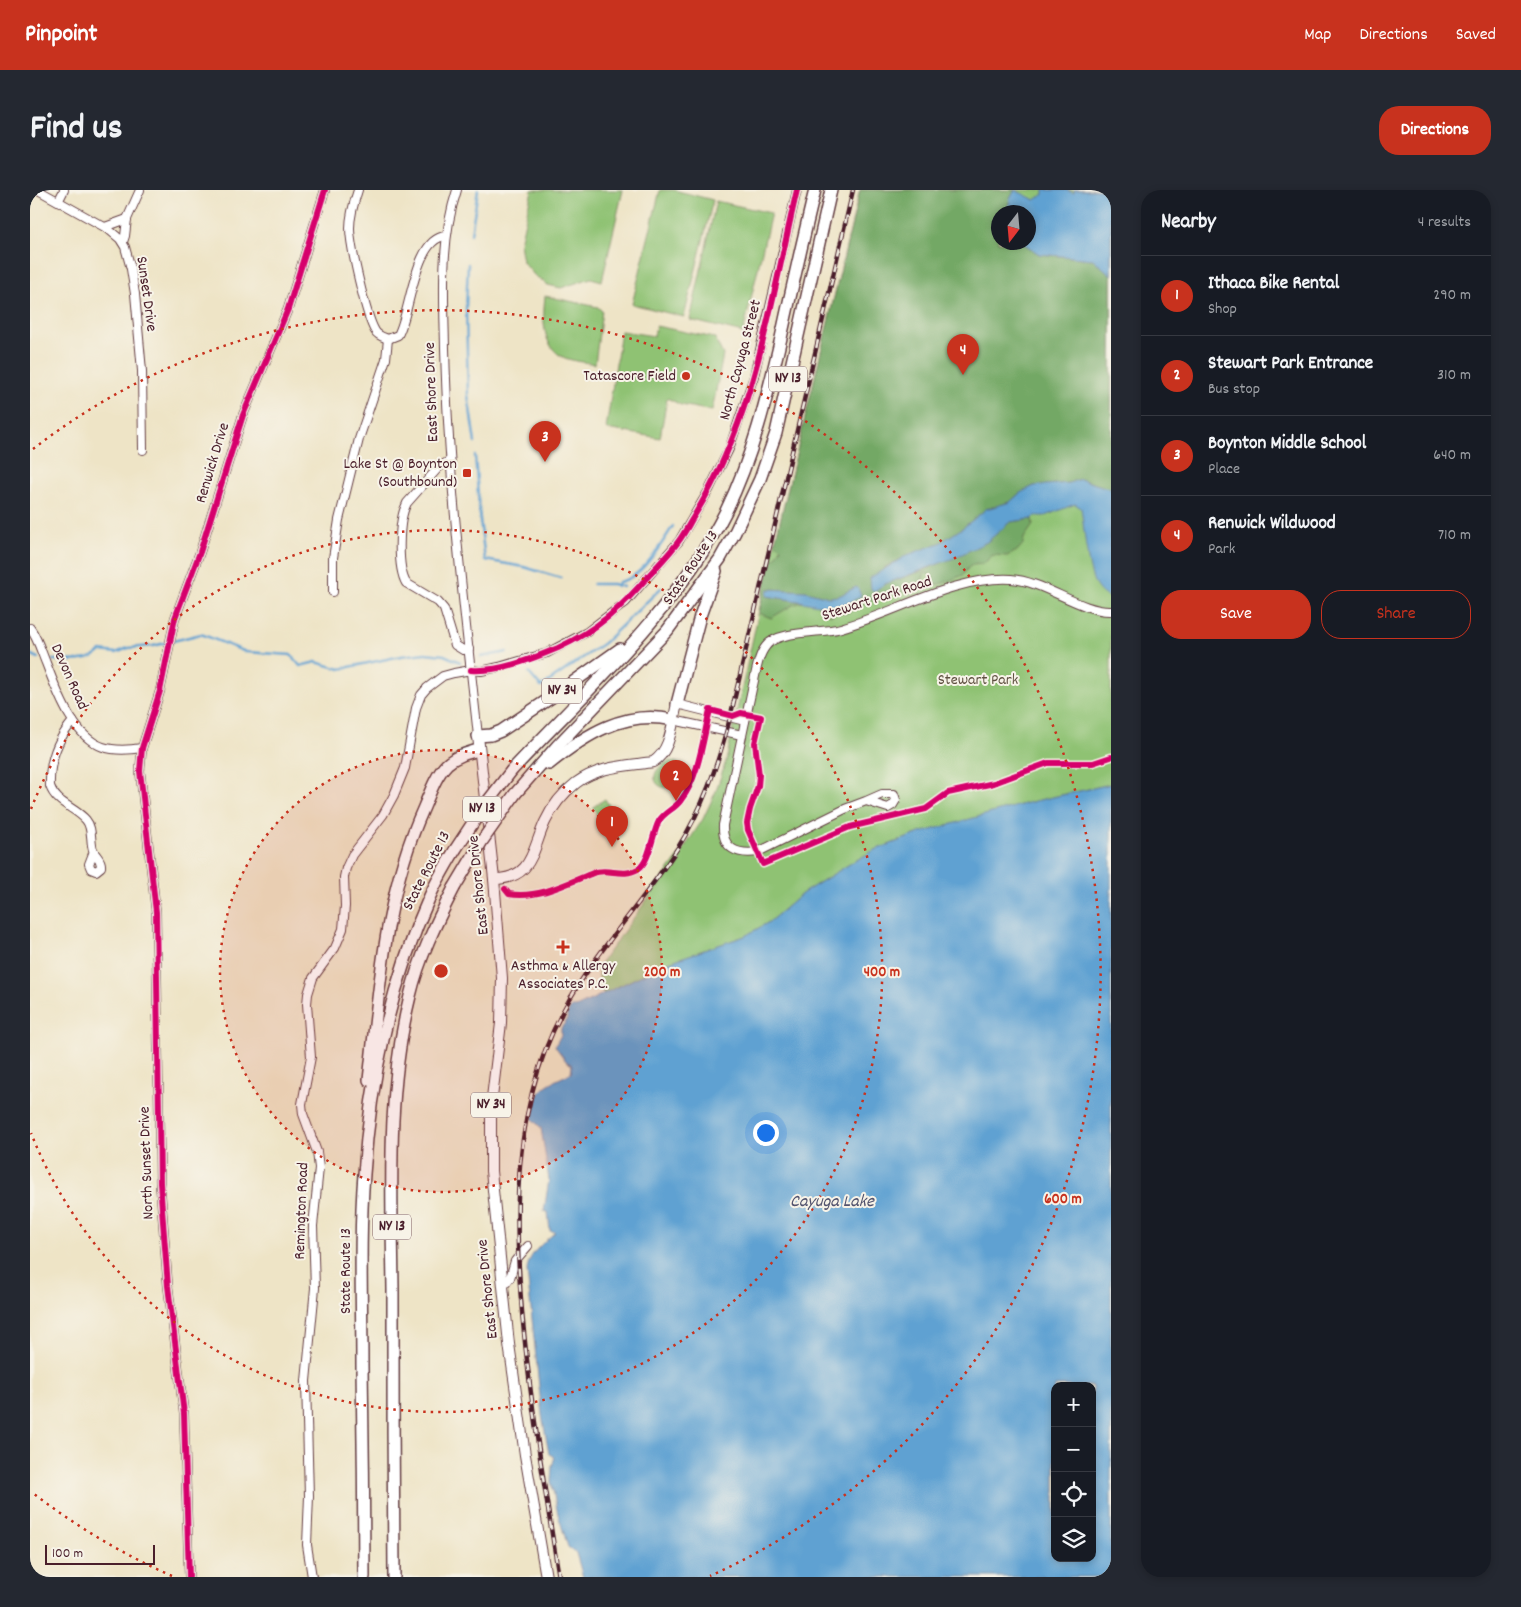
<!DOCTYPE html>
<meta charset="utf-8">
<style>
:root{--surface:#171b24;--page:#242831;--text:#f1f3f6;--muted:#9ea1a6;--line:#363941;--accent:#c8321e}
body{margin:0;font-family:Dekko,sans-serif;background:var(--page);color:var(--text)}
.controls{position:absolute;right:15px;bottom:15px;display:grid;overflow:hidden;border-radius:10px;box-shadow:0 2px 8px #0003}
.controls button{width:45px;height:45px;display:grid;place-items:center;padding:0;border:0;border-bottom:1px solid var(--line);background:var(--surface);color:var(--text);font:25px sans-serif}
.compass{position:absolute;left:961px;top:15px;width:45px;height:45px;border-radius:50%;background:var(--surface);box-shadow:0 2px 8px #0003;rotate:196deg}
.scale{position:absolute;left:15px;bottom:12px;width:110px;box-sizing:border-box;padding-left:5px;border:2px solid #4a1f2b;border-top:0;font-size:14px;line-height:18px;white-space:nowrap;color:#4a1f2b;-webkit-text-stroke:4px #f7f3e8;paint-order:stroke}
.you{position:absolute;left:735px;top:942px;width:18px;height:18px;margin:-12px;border:4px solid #fff;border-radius:50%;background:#1a73e8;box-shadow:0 0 0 8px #1a73e833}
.badge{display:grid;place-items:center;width:32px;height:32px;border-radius:50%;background:var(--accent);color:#fff;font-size:16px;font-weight:700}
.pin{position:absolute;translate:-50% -41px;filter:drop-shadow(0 1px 2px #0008)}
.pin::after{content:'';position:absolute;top:26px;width:18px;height:15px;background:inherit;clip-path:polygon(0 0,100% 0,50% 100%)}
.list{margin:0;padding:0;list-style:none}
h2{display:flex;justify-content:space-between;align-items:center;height:65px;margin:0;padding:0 20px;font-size:21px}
h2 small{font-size:16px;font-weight:400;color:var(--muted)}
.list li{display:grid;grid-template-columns:32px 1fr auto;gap:15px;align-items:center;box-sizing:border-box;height:80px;padding:0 20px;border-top:1px solid var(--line)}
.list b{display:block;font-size:19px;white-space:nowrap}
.list p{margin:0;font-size:16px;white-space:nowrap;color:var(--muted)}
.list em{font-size:16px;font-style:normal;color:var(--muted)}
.actions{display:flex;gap:10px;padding:15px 20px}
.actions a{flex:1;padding:11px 0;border:1px solid var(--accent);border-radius:20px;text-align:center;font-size:18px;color:var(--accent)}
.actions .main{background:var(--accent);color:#fff}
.icon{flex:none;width:28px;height:28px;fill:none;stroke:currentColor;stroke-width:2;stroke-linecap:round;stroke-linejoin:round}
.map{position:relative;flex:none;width:1081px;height:1387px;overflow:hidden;border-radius:20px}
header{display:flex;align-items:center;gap:30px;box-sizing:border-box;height:70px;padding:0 25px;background:var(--accent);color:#fff}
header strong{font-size:24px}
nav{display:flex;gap:28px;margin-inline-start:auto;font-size:18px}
.intro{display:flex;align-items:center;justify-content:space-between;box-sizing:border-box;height:120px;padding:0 30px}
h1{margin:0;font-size:35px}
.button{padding:12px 22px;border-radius:20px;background:var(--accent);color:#fff;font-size:18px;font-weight:700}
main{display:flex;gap:30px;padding:0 30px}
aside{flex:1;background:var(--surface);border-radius:20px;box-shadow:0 2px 8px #0003}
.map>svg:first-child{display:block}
</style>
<header>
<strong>Pinpoint</strong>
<nav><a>Map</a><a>Directions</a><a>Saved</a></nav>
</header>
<div class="intro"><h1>Find us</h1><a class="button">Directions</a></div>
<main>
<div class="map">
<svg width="1081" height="1387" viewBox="0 0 1081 1387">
<rect width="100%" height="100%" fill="#f7f3e8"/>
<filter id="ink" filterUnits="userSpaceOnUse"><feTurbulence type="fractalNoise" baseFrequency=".02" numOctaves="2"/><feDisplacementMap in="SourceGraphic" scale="10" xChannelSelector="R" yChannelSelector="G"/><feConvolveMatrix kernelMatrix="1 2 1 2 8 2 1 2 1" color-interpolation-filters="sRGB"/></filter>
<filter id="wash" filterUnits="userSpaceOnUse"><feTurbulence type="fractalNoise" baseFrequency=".0096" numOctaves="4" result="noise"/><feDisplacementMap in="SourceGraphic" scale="20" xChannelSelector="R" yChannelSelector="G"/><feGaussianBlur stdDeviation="1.12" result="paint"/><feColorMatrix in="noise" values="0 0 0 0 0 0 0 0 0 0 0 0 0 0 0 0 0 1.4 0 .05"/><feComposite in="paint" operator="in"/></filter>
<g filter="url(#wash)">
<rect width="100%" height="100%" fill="#eee4c6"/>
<!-- green -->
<g fill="#8fc273" stroke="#6c704f" fill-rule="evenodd">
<polygon points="502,0 593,0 572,91 561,88 531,98 518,95 504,85 493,72 490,53"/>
<polygon points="630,0 644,0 683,10 654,127 602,114"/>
<path d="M830 0H1081V594L1005 611 890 643 845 660 823 672 773 703 739 732 715 746 639 772 573 804 567 778 649 666 673 629 686 601 696 571 733 402ZM968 22H998V52H968Z"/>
<polygon points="686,11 741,23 713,143 660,130"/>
<path d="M515 106 568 117 572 121 565 174C555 172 539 171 531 166 511 153 513 127 515 106Z"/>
<polygon points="626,136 685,148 693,165 682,221 651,215 637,208 630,248 576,239 591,141 624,146"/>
<path d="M639 571C649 571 652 576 653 585 637 614 607 586 639 571Z"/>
<polygon points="575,609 583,622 570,630 563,617"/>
</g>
<!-- forest -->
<polygon fill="#73a865" stroke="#5e6448" points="830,0 985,0 980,9 977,22 968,22 968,52 993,53 1009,64 1063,69 1081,85 1081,299 1050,289 1039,293 1004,296 989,304 980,312 956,319 934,337 910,353 877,366 855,377 844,401 855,394 897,379 958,351 980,332 1002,329 1003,335 994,348 993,354 987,361 977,366 963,365 953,374 942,375 938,378 933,385 914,393 903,395 900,391 902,387 895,382 891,394 878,400 837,412 826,419 814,424 807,421 802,425 795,423 788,416 812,416 821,412 826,397 809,406 798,407 776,401 739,399 737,406 773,412 763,415 741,428 729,423 741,370 746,367 751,358 745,352"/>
<!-- water -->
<g fill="#5fa1d2" stroke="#54607e" fill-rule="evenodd">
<polygon points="985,0 1005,10 1014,4 1014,0 1036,0 1044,3 1044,0 1081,0 1081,85 1063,69 1009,64 993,53 998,52 998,22 977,22 980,9"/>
<path d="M1050 289 1081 299V408C1074 406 1070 402 1066 396 1057 380 1054 337 1051 318L1045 314 1015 326H1005L1002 329 980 332 957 352 924 368 855 394 844 401 841 399 840 388 877 365 910 353 934 337 956 319 980 312 990 303 1004 296 1039 293Z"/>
<path d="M826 397 828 398 831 406C807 421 794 416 768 411 757 409 747 408 737 406L738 399 776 401 798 407 809 406Z"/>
<path d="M1081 594V1387H553L546 1363 538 1357 528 1324 521 1291 522 1276 524 1270 523 1266 519 1264 512 1225 497 1081C498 1063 513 1054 525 1042L520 1041 518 1022 514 1021 519 990 511 938 502 929C510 895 510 898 541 883L542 875 536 871 525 856 531 845V838L537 830V824L541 817H546L639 772 715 746 739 732 773 703 823 672 845 660 890 643 1005 611ZM1025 1196H1062V1368H1025Z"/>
</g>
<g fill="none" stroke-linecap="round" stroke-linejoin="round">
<!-- stream -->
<g stroke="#5fa1d2" stroke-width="2.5">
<polyline points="441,44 448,0"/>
<polyline points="438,74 436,118 438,205 445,253"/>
<polyline points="445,266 450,330 455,370 494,377 531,388"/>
<polyline points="563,394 583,394 593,397"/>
<path d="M587 396 589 392C593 391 599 389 603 386 618 376 633 352 643 336"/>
<polyline points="0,464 8,468"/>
<polyline points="451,467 477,462"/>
<path d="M23 470C37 471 61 473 71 461L86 463 98 458 123 456 171 444 216 462 261 465 270 476 286 472 310 479 371 466 395 463 414 465 430 472"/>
<polyline points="499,483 511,497 574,453 631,398"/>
</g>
</g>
</g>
<g filter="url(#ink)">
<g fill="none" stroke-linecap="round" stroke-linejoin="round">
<!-- minor casing -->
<g stroke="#633d42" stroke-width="10">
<g id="minor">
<polyline points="8,0 78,39 90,49 95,57 101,79 105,104 112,181 113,260"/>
<path d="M328 0C324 12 320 25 320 38 320 56 336 126 345 141 348 146 353 147 358 149L368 145C381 122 384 48 416 46"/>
<path d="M427 0C410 51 414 105 415 158 418 288 434 417 448 546"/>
<polyline points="29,10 34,0"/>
<polyline points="75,37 97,29"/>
<polyline points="93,52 95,46 97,29 110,0"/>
<path d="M419 271 409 277 377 313C368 330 367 377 376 393L408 412 414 419 425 455 433 460 439 459"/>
<polyline points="303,402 303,368 309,330 329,249 356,169 358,149"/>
<path d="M0 438C8 449 11 461 16 473 27 501 42 546 73 557 85 561 99 560 112 558"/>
<polyline points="647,514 715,531"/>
<polyline points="643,530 712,545"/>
<path d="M43 531C27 550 19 571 20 596 26 614 45 617 56 630 63 638 60 651 63 660 66 667 72 669 71 677L66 681 61 679 59 674 64 661"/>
<path d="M836 611 852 604H864L866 610 863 615 858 618 836 611 815 619 728 662C707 665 692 659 693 635 703 590 712 544 722 499 726 485 727 467 736 456 747 441 789 443 807 439 862 425 923 386 981 389 1014 391 1051 422 1081 421"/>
<polyline points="473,1097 480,1088 485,1071 498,1056"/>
<polyline points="159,1387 154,1224 138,1096 130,993 126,722 110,581 112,558 130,501 145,428 170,362 213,225 258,119 295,0"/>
<polyline points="282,1387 277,1355 279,1306 276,1191 285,1098 283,1036 289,978 287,962 273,924 272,914 281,867 277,814 278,804 283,788 305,758 313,739 315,716 314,687 316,678 322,665 353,625 364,605 375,578 386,518 391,505 397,498 413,486 424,483 441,480 451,481 469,477 517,463 557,442 596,412 649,351 679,300 699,259 724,186 767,0"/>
</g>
</g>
<!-- major casing -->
<g stroke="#633d42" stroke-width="12">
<g id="major">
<polyline points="448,546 464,689 472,788 471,833 461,916 461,981 479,1154 495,1265 516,1387"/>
<path d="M464 689C503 689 502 660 515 632 522 617 533 603 546 593 569 576 596 576 623 572 641 561 642 533 647 514"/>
</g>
</g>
<!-- highway casing -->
<g stroke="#633d42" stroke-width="14">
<g id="highway">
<polyline points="647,514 670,426 686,381"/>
<polyline points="448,546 461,545 471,541 525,505 590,459"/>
<path d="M519 574C555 545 595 519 643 530"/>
<path d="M482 580C558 499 645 422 696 321 723 266 737 207 751 148 762 98 773 49 785 0"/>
<polyline points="485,604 527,556 637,441 690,369 705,342 730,289 746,243 801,0"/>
<path d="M339 890C350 795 354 706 394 617 400 603 406 585 417 574 426 566 437 563 448 560"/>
<path d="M334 1387C334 1317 333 1246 332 1176 332 1112 329 1048 334 984 340 890 361 792 400 706 407 690 416 675 425 660"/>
<path d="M364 1387C363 1291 363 1196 363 1100 362 1002 356 902 380 806 389 768 406 733 424 698"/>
</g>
</g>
<!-- minor -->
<use href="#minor" stroke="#fff" stroke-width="8"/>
<!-- major -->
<use href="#major" stroke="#fff" stroke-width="10"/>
<!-- highway -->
<use href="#highway" stroke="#fff" stroke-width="11"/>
<!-- rail casing -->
<g stroke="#4a1f2b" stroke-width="4.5">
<path id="rail" d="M529 1387C518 1320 507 1254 499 1187 484 1067 474 931 533 821 564 763 611 715 647 659 673 619 688 574 700 528L823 0"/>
</g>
<!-- rail -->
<use href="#rail" stroke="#f7f3e8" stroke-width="2.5" stroke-dasharray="8" stroke-linecap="butt"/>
<!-- highway-bridge casing -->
<g stroke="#633d42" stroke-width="14" stroke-linecap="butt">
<g id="highway-bridge">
<polyline points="425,660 452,619 482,580"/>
<polyline points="424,698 452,651 485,604"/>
</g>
</g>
<!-- highway-bridge -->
<use href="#highway-bridge" stroke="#fff" stroke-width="11"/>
<!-- cycleway casing -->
<g stroke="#f7f3e8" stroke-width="9">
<g id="cycleway">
<path d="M441 480C469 482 502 469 528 458 569 439 592 417 621 383 630 373 640 363 648 352 654 344 659 334 664 326 725 228 741 111 767 0"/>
<path d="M475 699 479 704C508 709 536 694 563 683 577 677 593 688 608 679 620 672 622 644 629 631 634 622 645 619 651 610 669 587 673 548 680 520L703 526 711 523 731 527 725 553 729 585 728 596 720 619 717 633 718 640 733 674 820 637 896 619 918 603 964 593 1018 573H1063L1081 567"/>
<polyline points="159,1387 154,1224 138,1096 130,993 126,722 110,581 112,558 130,501 145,428 170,362 213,225 258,119 295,0"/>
</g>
</g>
<!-- cycleway -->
<use href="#cycleway" stroke="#d6006c" stroke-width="6"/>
</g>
</g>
<!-- distance rings -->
<circle cx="411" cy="781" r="221" fill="#c8321e" fill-opacity=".12"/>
<g fill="none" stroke="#c8321e" stroke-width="2.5" stroke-dasharray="2.5 5">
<circle cx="411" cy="781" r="221"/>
<path d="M1 619A441 441 0 1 1 1 943"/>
<path d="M142 1386A662 662 0 0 1 3 1303M3 259A662 662 0 1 1 680 1386"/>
</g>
<!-- markers -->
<g fill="#c8321e" stroke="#f7f3e8" stroke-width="2">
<circle cx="656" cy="186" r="5"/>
<rect x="432" y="278" width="10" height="10" rx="2.5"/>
<path d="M530.5 749.5h5v5h5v5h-5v5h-5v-5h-5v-5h5z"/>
</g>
<g text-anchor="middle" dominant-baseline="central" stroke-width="4" stroke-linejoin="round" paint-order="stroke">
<!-- shield labels -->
<g fill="#f7f3e8" stroke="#7e5f64" stroke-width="1">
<rect x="739" y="176.5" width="38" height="25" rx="4"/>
<rect x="512" y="488.5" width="40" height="25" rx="4"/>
<rect x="433" y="606.5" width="38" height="25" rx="4"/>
<rect x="441" y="902.5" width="40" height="25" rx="4"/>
<rect x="343" y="1024.5" width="38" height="25" rx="4"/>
</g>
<g font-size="15" font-weight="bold" fill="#4a1f2b">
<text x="758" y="189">NY 13</text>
<text x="532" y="501">NY 34</text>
<text x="452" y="619">NY 13</text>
<text x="461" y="915">NY 34</text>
<text x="362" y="1037">NY 13</text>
</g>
<!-- street labels -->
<g font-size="16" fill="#4a1f2b" stroke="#f7f3e8">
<text transform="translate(116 104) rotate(82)">Sunset Drive</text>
<text transform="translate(711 170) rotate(-75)">North Cayuga Street</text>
<text transform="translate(402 202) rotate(-92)">East Shore Drive</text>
<text transform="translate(183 273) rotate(-73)">Renwick Drive</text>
<text transform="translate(661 378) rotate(-56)">State Route 13</text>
<text transform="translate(847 409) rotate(-18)">Stewart Park Road</text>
<text transform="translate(39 487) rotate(66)">Devon Road</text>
<text transform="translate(397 681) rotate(-63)">State Route 13</text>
<text transform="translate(449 695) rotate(-96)">East Shore Drive</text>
<text transform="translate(117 973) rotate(-92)">North Sunset Drive</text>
<text transform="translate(272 1021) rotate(-88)">Remington Road</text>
<text transform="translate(316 1081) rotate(-90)">State Route 13</text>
<text transform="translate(458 1099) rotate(-96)">East Shore Drive</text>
</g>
<!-- poi labels -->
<g font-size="16" fill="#4a1f2b" stroke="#f7f3e8" text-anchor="end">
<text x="646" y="186">Tatascore Field</text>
<text x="427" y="274">Lake St @ Boynton<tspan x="427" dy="18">(Southbound)</tspan></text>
<text x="533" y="776" text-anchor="middle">Asthma &amp; Allergy<tspan x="533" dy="18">Associates P.C.</tspan></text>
</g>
<!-- park labels -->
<g font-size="16" fill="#5f5041" stroke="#f7f3e8">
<text x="948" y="490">Stewart Park</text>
</g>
<!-- water labels -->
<g font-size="18" font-style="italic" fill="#52536e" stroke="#f7f3e8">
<text x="802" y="1012">Cayuga Lake</text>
</g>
</g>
<circle cx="411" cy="781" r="8" fill="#c8321e" stroke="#f7f3e8" stroke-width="2.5"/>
<g font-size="15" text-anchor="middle" font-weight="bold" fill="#c8321e" stroke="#f7f3e8" stroke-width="4" stroke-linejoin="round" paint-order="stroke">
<text x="632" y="786">200 m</text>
<text x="852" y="786">400 m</text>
<text x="1033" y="1013">600 m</text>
</g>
</svg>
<div class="controls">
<button>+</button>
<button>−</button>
<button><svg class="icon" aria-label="locate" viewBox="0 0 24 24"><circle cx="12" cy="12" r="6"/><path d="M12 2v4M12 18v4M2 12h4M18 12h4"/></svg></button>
<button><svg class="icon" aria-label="layers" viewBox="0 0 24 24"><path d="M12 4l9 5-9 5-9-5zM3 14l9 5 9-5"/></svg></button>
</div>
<svg class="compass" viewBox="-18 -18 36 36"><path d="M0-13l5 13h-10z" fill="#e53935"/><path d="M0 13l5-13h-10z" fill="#9ea1a6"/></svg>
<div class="scale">100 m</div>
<div class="you"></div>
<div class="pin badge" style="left:582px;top:657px">1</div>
<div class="pin badge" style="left:646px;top:611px">2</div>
<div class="pin badge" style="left:515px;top:272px">3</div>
<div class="pin badge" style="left:933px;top:185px">4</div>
</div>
<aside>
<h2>Nearby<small>4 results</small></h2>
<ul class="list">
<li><span class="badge">1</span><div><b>Ithaca Bike Rental</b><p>Shop</p></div><em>290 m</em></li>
<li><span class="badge">2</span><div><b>Stewart Park Entrance</b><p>Bus stop</p></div><em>310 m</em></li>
<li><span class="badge">3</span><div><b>Boynton Middle School</b><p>Place</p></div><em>640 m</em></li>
<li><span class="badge">4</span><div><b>Renwick Wildwood</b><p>Park</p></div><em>710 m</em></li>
</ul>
<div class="actions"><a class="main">Save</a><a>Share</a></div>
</aside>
</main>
